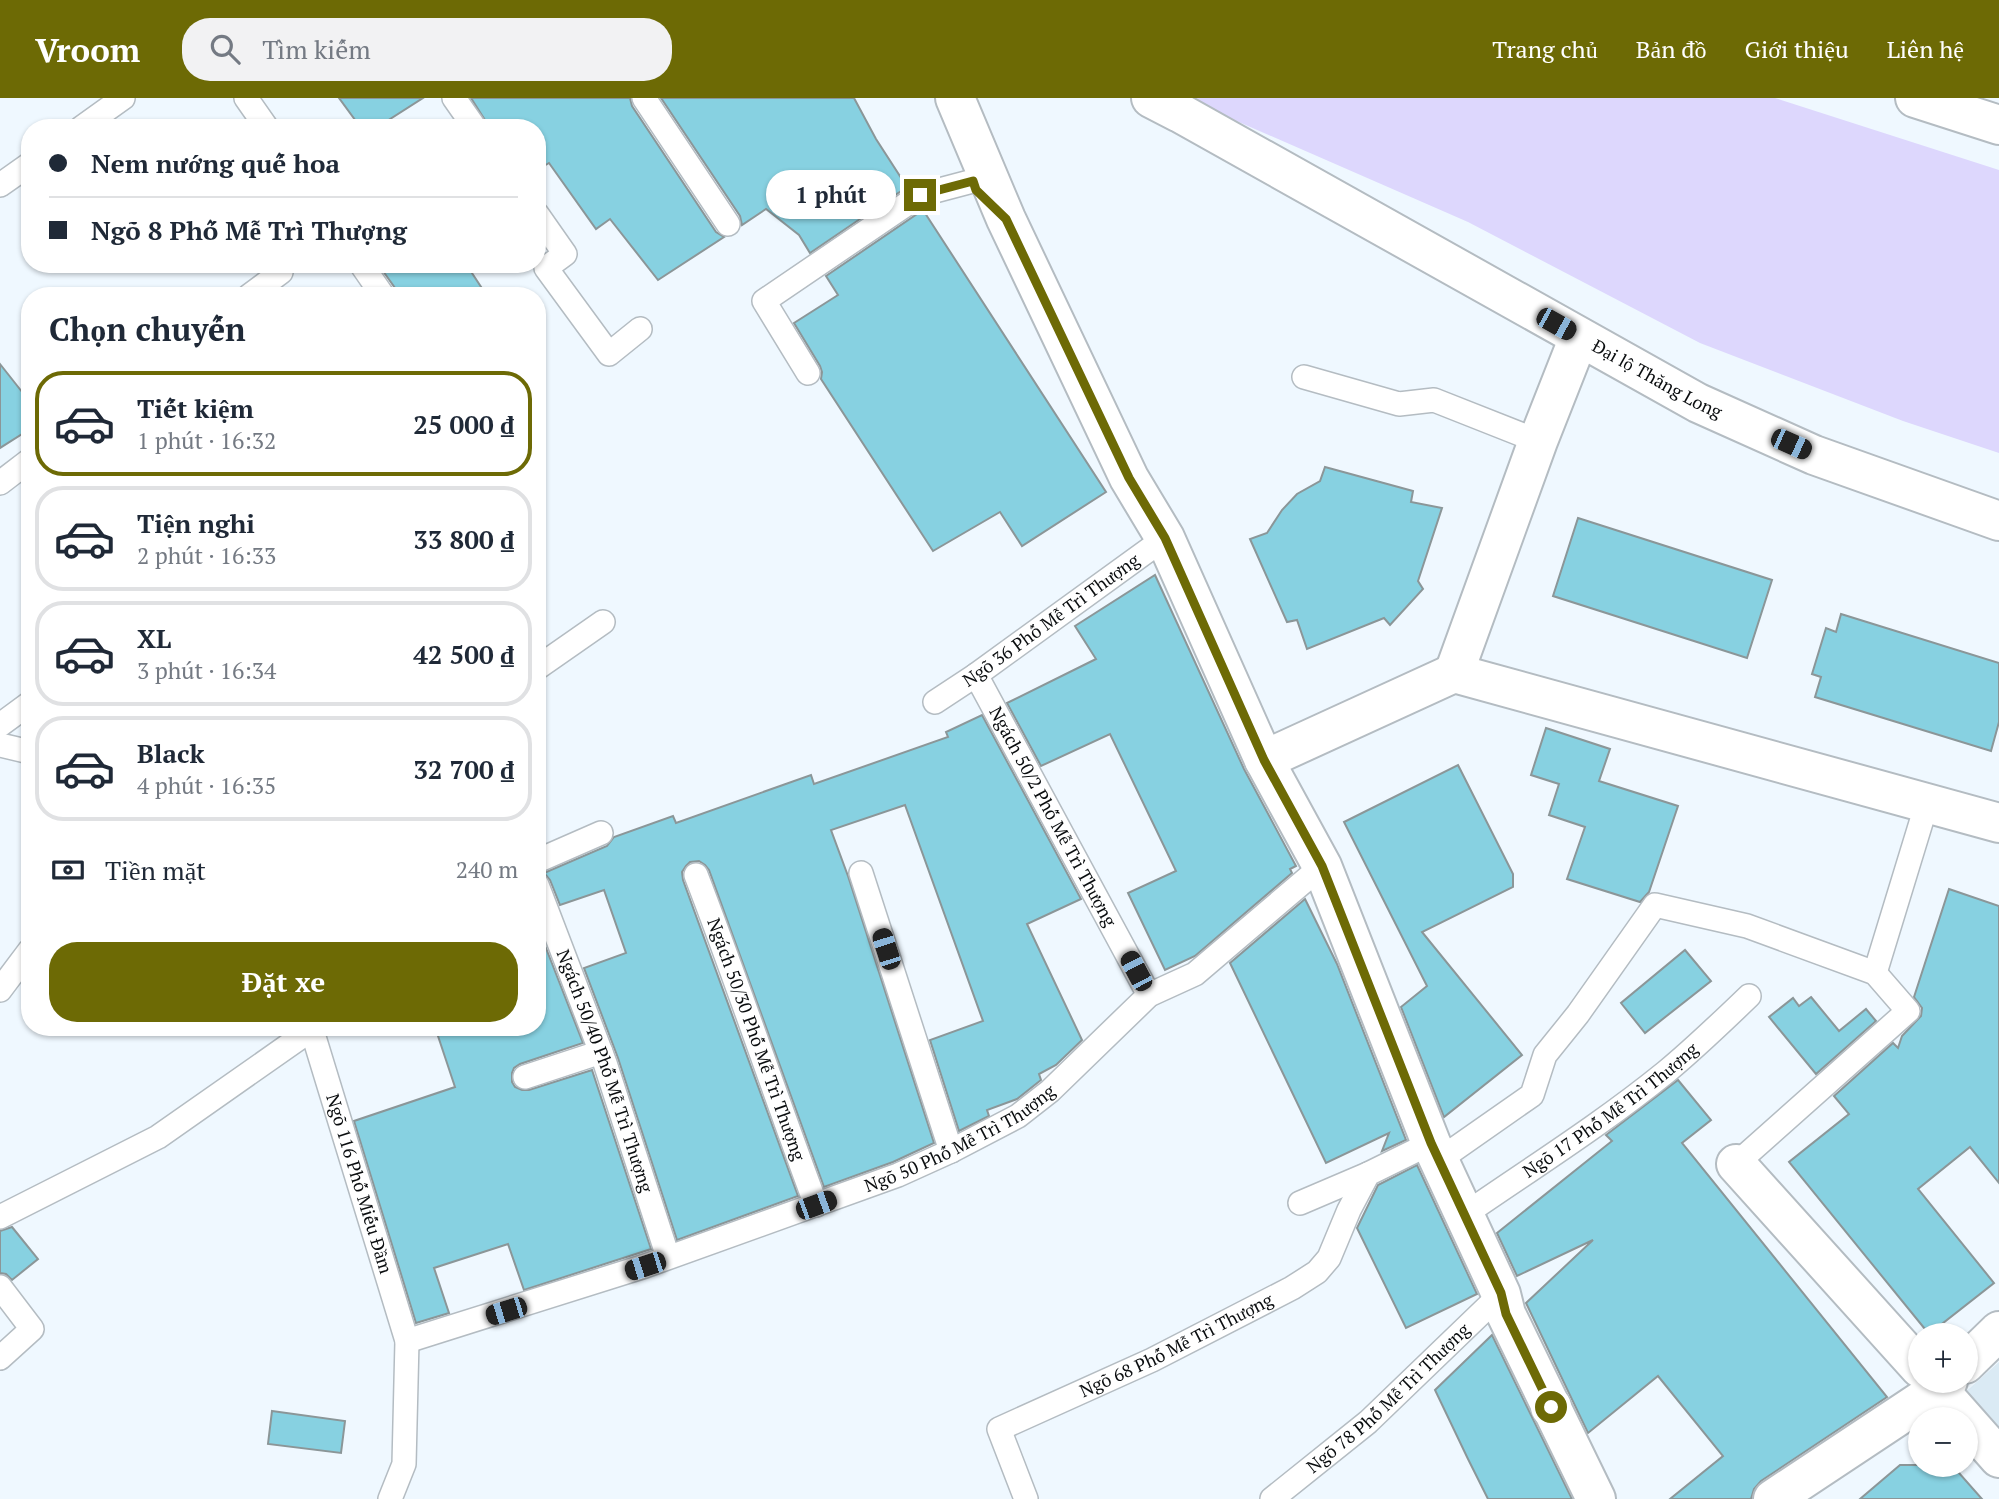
<!DOCTYPE html>
<html lang="vi">
<meta charset="utf-8">
<style>
:root{--surface:#fff;--page:#f2f2f3;--text:#1f2937;--muted:#747a83;--line:#e0e1e3;--accent:#6d6a05}
body{margin:0;font-family:"PT Serif",serif;background:var(--page);color:var(--text);height:100vh;display:flex;flex-direction:column;font-size:26px;white-space:nowrap}
*{box-sizing:border-box;margin:0}
p{font-size:23px;color:var(--muted)}
.icon{flex:none;width:38px;height:38px;fill:none;stroke:currentColor;stroke-width:2;stroke-linecap:round;stroke-linejoin:round}
.map{position:relative;flex:1;overflow:hidden}
.panel{position:absolute;left:21px;top:189px;width:525px;height:749px;display:flex;flex-direction:column;background:var(--surface);border-radius:28px;box-shadow:0 2px 5px #0004}
.panel>*{flex:none}
.banner{position:absolute;left:21px;top:21px;width:525px;height:154px;border-radius:28px;box-shadow:0 2px 5px #0004;display:grid;align-content:center;height:154px;padding:0 28px;background:var(--surface)}
.tools{position:absolute;left:1908px;top:1225px;display:grid;gap:14px}
.tools a{display:grid;place-items:center;width:70px;height:70px;border-radius:50%;background:var(--surface);box-shadow:0 2px 5px #0004;font-size:35px}
.end{position:absolute;width:32px;height:32px;margin:-16px;border:9px solid #6d6a05;background:#fff;box-shadow:0 0 0 4px #fff}
.from{border-radius:50%}
.bubble{position:absolute;height:49px;border-radius:24px;background:var(--surface);box-shadow:0 2px 5px #0004;font-size:23px;font-weight:800;line-height:49px;text-align:center}
.car{position:absolute;width:21px;height:42px;margin:-21px -10px;border-radius:9px;box-shadow:0 0 5px 2px #0007;background:linear-gradient(#222 24%,#8ab4d8 0 40%,#222 0 76%,#8ab4d8 0 86%,#222 0)}
.banner b{display:flex;align-items:center;gap:24px;height:66px;font-size:26px}
.banner b+b{border-top:2px solid var(--line)}
.banner i{width:18px;height:18px;background:var(--text)}
ul{padding:0;list-style:none}
li{display:flex;align-items:center;gap:21px;height:105px;margin:0 14px 10px;padding:0 14px;border:4px solid var(--line);border-radius:28px}
li div{flex:1}
li b{display:block;font-size:26px}
li em{font-style:normal;font-weight:800}
li.on{border-color:var(--accent)}
li>.icon{width:63px;height:63px;stroke-width:1.5}
h2{padding:0 28px;font-size:32px;line-height:84px}
.pay{display:flex;align-items:center;gap:18px;height:77px;padding:0 28px;font-size:26px}
.pay p{margin-inline-start:auto}
.action{display:flex;gap:14px;margin-top:auto;padding:14px 28px}
.action a{flex:1;height:80px;border-radius:28px;background:var(--accent);color:#fff;font-size:28px;font-weight:800;line-height:80px;text-align:center}
header{display:flex;align-items:center;gap:42px;box-sizing:border-box;height:98px;padding:0 35px;background:var(--accent);color:#fff}
header strong{font-size:33px}
nav{display:flex;gap:38px;margin-inline-start:auto;font-size:24px}
.search{width:490px;height:63px;background:var(--page);display:flex;align-items:center;gap:18px;box-sizing:border-box;padding:0 24px;border-radius:28px;color:var(--muted);font-size:26px}
.map>svg:first-child{display:block}
.built{fill:#daeaf4}
.green{fill:#ddd7fd}
.building{fill:#87d1e1;stroke:#8b9698;stroke-width:2}
.lines{fill:none;stroke-linecap:round;stroke-linejoin:round}
.lane-casing{stroke:#b4bcc2;stroke-width:26}
.street-casing{stroke:#b4bcc2;stroke-width:42}
.primary-casing{stroke:#b4bcc2;stroke-width:42}
.highway-casing{stroke:#b4bcc2;stroke-width:42}
.lane{stroke:#fff;stroke-width:23}
.street{stroke:#fff;stroke-width:38}
.primary{stroke:#fff;stroke-width:38}
.highway{stroke:#fff;stroke-width:38}
.route{stroke:#6d6a05;stroke-width:9}
.labels{text-anchor:middle;stroke-width:6;stroke-linejoin:round;paint-order:stroke}
.street-label{font-size:18px;fill:#0a0d0f;stroke:#fff}
</style>
<header>
<strong>Vroom</strong>
<div class="search"><svg class="icon" aria-label="search" viewBox="0 0 24 24"><circle cx="10" cy="10" r="6"/><path d="M15 15l6 6"/></svg>Tìm kiếm</div>
<nav><a>Trang chủ</a><a>Bản đồ</a><a>Giới thiệu</a><a>Liên hệ</a></nav>
</header>
<div class="map">
<svg width="1999" height="1401" viewBox="0 0 1999 1401">
<rect width="100%" height="100%" fill="#eff8ff"/>
<path class="built" d="M1999,1264v77l-38,-43z"/>
<path class="green" d="M1184,0h591l224,72v283l-96,-32 -203,-78 -232,-121z"/>
<g class="building">
<path d="M339,0h84l-47,30h-15z"/>
<path d="M471,0h159l2,8 84,126 8,5 -66,43 -48,-61 -14,10 -47,-66 -12,7v-42h-47z"/>
<path d="M661,0h193l22,41 31,48 -97,66 -11,-18 -33,-26 -24,16 -2,-9z"/>
<path d="M923,112l183,282 -84,54 -22,-34 -67,39 -112,-172 1,-7 -2,-6 -26,-43 44,-28 -12,-19z"/>
<path d="M378,166h88l21,32h-90l-2,-8z"/>
<path d="M0,266l30,38v27l-30,19z"/>
<path d="M1325,369l88,24 -2,11 31,6 -24,73 5,8 -33,36 -6,-7 -77,31 -10,-29 -10,2 -37,-83 17,-6 15,-23 15,-16 23,-13z"/>
<path d="M1578,420l194,62 -25,78 -194,-62z"/>
<path d="M1155,477l89,194 52,97 -6,3 2,4 -97,83 -30,14 -37,-77 48,-22 -66,-137 -69,32 -34,-63 89,-44 -21,-33z"/>
<path d="M1841,516l158,49v59l-8,29 -176,-54 6,-20 -9,-3 14,-46 10,4z"/>
<path d="M982,617l99,184 -54,25 55,116 -26,25 -17,9 2,6 -24,19 -30,11 2,6 -30,15 -29,-91 53,-19 -78,-216 -74,25 17,46 86,267 -41,19 -69,25 -115,-317 -4,-5 -6,-4 -9,1 -4,4 -4,6 1,8 115,316 -121,44 -59,-182 -34,-90 42,-15 -22,-63 -44,15 -10,-25 -6,-7 63,-27 7,-9 59,-21 3,7 135,-48 3,9 134,-47 -2,-5z"/>
<path d="M1546,630l64,21 -11,32 79,25 -29,86 -9,10 -73,-23 18,-52 -36,-12 10,-31 -28,-9z"/>
<path d="M1458,667l55,109v13l-91,45 100,123 -78,62 -43,-110 26,-21 -83,-164z"/>
<path d="M1949,791l50,17v277l-29,-36 -52,42 76,94 -65,51 -140,-172 60,-48 -15,-18 59,-53 5,5 4,-12 19,-20 1,-8 -8,-11z"/>
<path d="M1305,801l32,65 69,176 -24,11 7,-18 -63,30 -96,-200z"/>
<path d="M537,827l46,118 -63,21 -6,4 -2,5v9l3,5 7,3h7l63,-20 59,179 -127,41 -16,-46 -74,24 15,45 -33,10 -62,-202 101,-34 -20,-60h102z"/>
<path d="M1685,852l26,31 -66,52 -24,-30z"/>
<path d="M1811,899l28,34 27,-22 10,12 -60,53 -47,-57 24,-19 6,8z"/>
<path d="M1678,982l33,40 -29,23 205,254 -126,84 -7,8 -3,10h-81l53,-43 -65,-80 -70,57 -62,-130 67,-63 -76,36 -20,-43 115,-92 -6,-6z"/>
<path d="M1417,1067l60,129 -71,34 -49,-100 21,-43z"/>
<path d="M12,1129l26,32 -26,21 -6,-6 -6,-1v-42z"/>
<path d="M1492,1237l80,164h-84l-20,-40 -33,-69z"/>
<path d="M272,1313l73,10 -4,32 -73,-9z"/>
<path d="M1900,1367h52l30,34h-122z"/>
</g>
<g class="lines">
<g class="lane-casing">
<g id="lane">
<path d="M246,0l21,30"/>
<path d="M454,0l21,30"/>
<path d="M644,0l84,126"/>
<path d="M81,30l42,-30"/>
<path d="M0,87l30,-21"/>
<path d="M537,116l28,40 -19,14 63,86 31,-25"/>
<path d="M361,166l22,32"/>
<path d="M249,198l32,-24"/>
<path d="M808,275l-44,-72 156,-106 53,-14"/>
<path d="M1304,279l95,27 35,-4 104,41"/>
<path d="M0,385l30,-23"/>
<path d="M537,570l66,-46"/>
<path id="s1" d="M976,577l173,320"/>
<path id="s2" d="M935,604l41,-27 189,-137"/>
<path d="M0,627l30,-22"/>
<path d="M0,647l30,7"/>
<path d="M537,763l64,-28"/>
<path d="M861,775l90,278"/>
<path id="s3" d="M696,777c42,109 79,220 120,330"/>
<path id="s4" d="M537,787l68,178 63,194"/>
<path d="M1875,875l52,-170"/>
<path d="M0,892l30,-40"/>
<path id="s5" d="M311,929l96,314 -3,123 -14,35"/>
<path d="M525,979l76,-25"/>
<path d="M1439,1062l93,-65 13,-40 33,-41 77,-109 92,21 128,47 33,38 -172,153"/>
<path d="M1300,1105l68,-29"/>
<path id="s6" d="M1464,1117c68,-47 138,-91 202,-143 29,-24 56,-50 83,-76"/>
<path d="M0,1119l158,-80 154,-108"/>
<path d="M0,1189l32,42 -32,29"/>
<path id="s7" d="M407,1243l238,-75 253,-91 53,-24 67,-35 32,-25 99,-96 46,-21 127,-108"/>
<path id="s8" d="M1026,1401l-27,-70 153,-69 140,-72 25,-16 12,-14 20,-48 19,-36 63,-31"/>
<path id="s9" d="M1272,1401l96,-77 133,-128"/>
</g>
</g>
<g class="street-casing">
<g id="street">
<path d="M955,0l51,121 123,259 36,60 99,222 58,106 109,277 70,151 5,20 90,185"/>
<path d="M1454,575l84,-232 41,-104"/>
<path d="M1264,662l190,-87 545,150"/>
<path d="M1736,1066l184,204"/>
<path d="M1965,1266l34,-33"/>
<path d="M1931,1283l68,77"/>
<path d="M1773,1401l166,-110 9,-8"/>
</g>
</g>
<g class="primary-casing">
<g id="primary">
<path id="s10" d="M1151,0l29,15 518,290 116,52 185,66"/>
</g>
</g>
<g class="highway-casing">
<path id="highway" d="M1915,0l84,27"/>
</g>
<use href="#lane" class="lane"/>
<use href="#street" class="street"/>
<use href="#primary" class="primary"/>
<use href="#highway" class="highway"/>
</g>
<g class="lines">
<path class="route" d="M920,97l53,-14 3,9 30,29 123,259 36,60 99,222 58,106 109,277 70,150 5,21 45,93"/>
</g>
<g class="labels">
<g class="street-label">
<text dy="6" stroke="none"><textPath href="#s10" startOffset="579">Đại lộ Thăng Long</textPath></text>
<text dy="6" stroke="none"><textPath href="#s2" startOffset="142">Ngõ 36 Phố Mễ Trì Thượng</textPath></text>
<text dy="6" stroke="none"><textPath href="#s1" startOffset="161">Ngách 50/2 Phố Mễ Trì Thượng</textPath></text>
<text dy="6" stroke="none"><textPath href="#s3" startOffset="175">Ngách 50/30 Phố Mễ Trì Thượng</textPath></text>
<text dy="6" stroke="none"><textPath href="#s4" startOffset="198">Ngách 50/40 Phố Mễ Trì Thượng</textPath></text>
<text dy="6" stroke="none"><textPath href="#s6" startOffset="180">Ngõ 17 Phố Mễ Trì Thượng</textPath></text>
<text dy="6" stroke="none"><textPath href="#s7" startOffset="590">Ngõ 50 Phố Mễ Trì Thượng</textPath></text>
<text dy="6" stroke="none"><textPath href="#s5" startOffset="164">Ngõ 116 Phố Miếu Đầm</textPath></text>
<text dy="6" stroke="none"><textPath href="#s8" startOffset="271">Ngõ 68 Phố Mễ Trì Thượng</textPath></text>
<text dy="6" stroke="none"><textPath href="#s9" startOffset="154">Ngõ 78 Phố Mễ Trì Thượng</textPath></text>
</g>
</g>
</svg>
<div class="tools">
<a>+</a>
<a>−</a>
</div>
<i class="end from" style="left:1551px;top:1309px"></i>
<i class="end" style="left:920px;top:97px"></i>
<div class="bubble" style="left:766px;top:72px;width:130px">1 phút</div>
<i class="car" style="left:1556px;top:226px;rotate:119deg"></i>
<i class="car" style="left:1791px;top:346px;rotate:114deg"></i>
<i class="car" style="left:886px;top:851px;rotate:342deg"></i>
<i class="car" style="left:1136px;top:873px;rotate:332deg"></i>
<i class="car" style="left:816px;top:1107px;rotate:70deg"></i>
<i class="car" style="left:645px;top:1168px;rotate:252deg"></i>
<i class="car" style="left:506px;top:1213px;rotate:253deg"></i>
<div class="banner">
<b><i class="from"></i>Nem nướng quế hoa</b>
<b><i></i>Ngõ 8 Phố Mễ Trì Thượng</b>
</div>
<section class="panel">
<h2>Chọn chuyến</h2>
<ul>
<li class="on"><svg class="icon" aria-label="car" viewBox="0 0 24 24"><path d="M5 17H2v-5l4-1 3-4h7l3 4 3 1v5h-3M9 17h6M6 11h13"/><circle cx="7" cy="17" r="2"/><circle cx="17" cy="17" r="2"/></svg><div><b>Tiết kiệm</b><p>1 phút · 16:32</p></div><em>25 000 ₫</em></li>
<li><svg class="icon" aria-label="car" viewBox="0 0 24 24"><path d="M5 17H2v-5l4-1 3-4h7l3 4 3 1v5h-3M9 17h6M6 11h13"/><circle cx="7" cy="17" r="2"/><circle cx="17" cy="17" r="2"/></svg><div><b>Tiện nghi</b><p>2 phút · 16:33</p></div><em>33 800 ₫</em></li>
<li><svg class="icon" aria-label="car" viewBox="0 0 24 24"><path d="M5 17H2v-5l4-1 3-4h7l3 4 3 1v5h-3M9 17h6M6 11h13"/><circle cx="7" cy="17" r="2"/><circle cx="17" cy="17" r="2"/></svg><div><b>XL</b><p>3 phút · 16:34</p></div><em>42 500 ₫</em></li>
<li><svg class="icon" aria-label="car" viewBox="0 0 24 24"><path d="M5 17H2v-5l4-1 3-4h7l3 4 3 1v5h-3M9 17h6M6 11h13"/><circle cx="7" cy="17" r="2"/><circle cx="17" cy="17" r="2"/></svg><div><b>Black</b><p>4 phút · 16:35</p></div><em>32 700 ₫</em></li>
</ul>
<div class="pay"><svg class="icon" aria-label="cash" viewBox="0 0 24 24"><path d="M3 7h18v10H3z"/><circle cx="12" cy="12" r="2"/></svg>Tiền mặt<p>240 m</p></div>
<div class="action"><a>Đặt xe</a></div>
</section>
</div>
